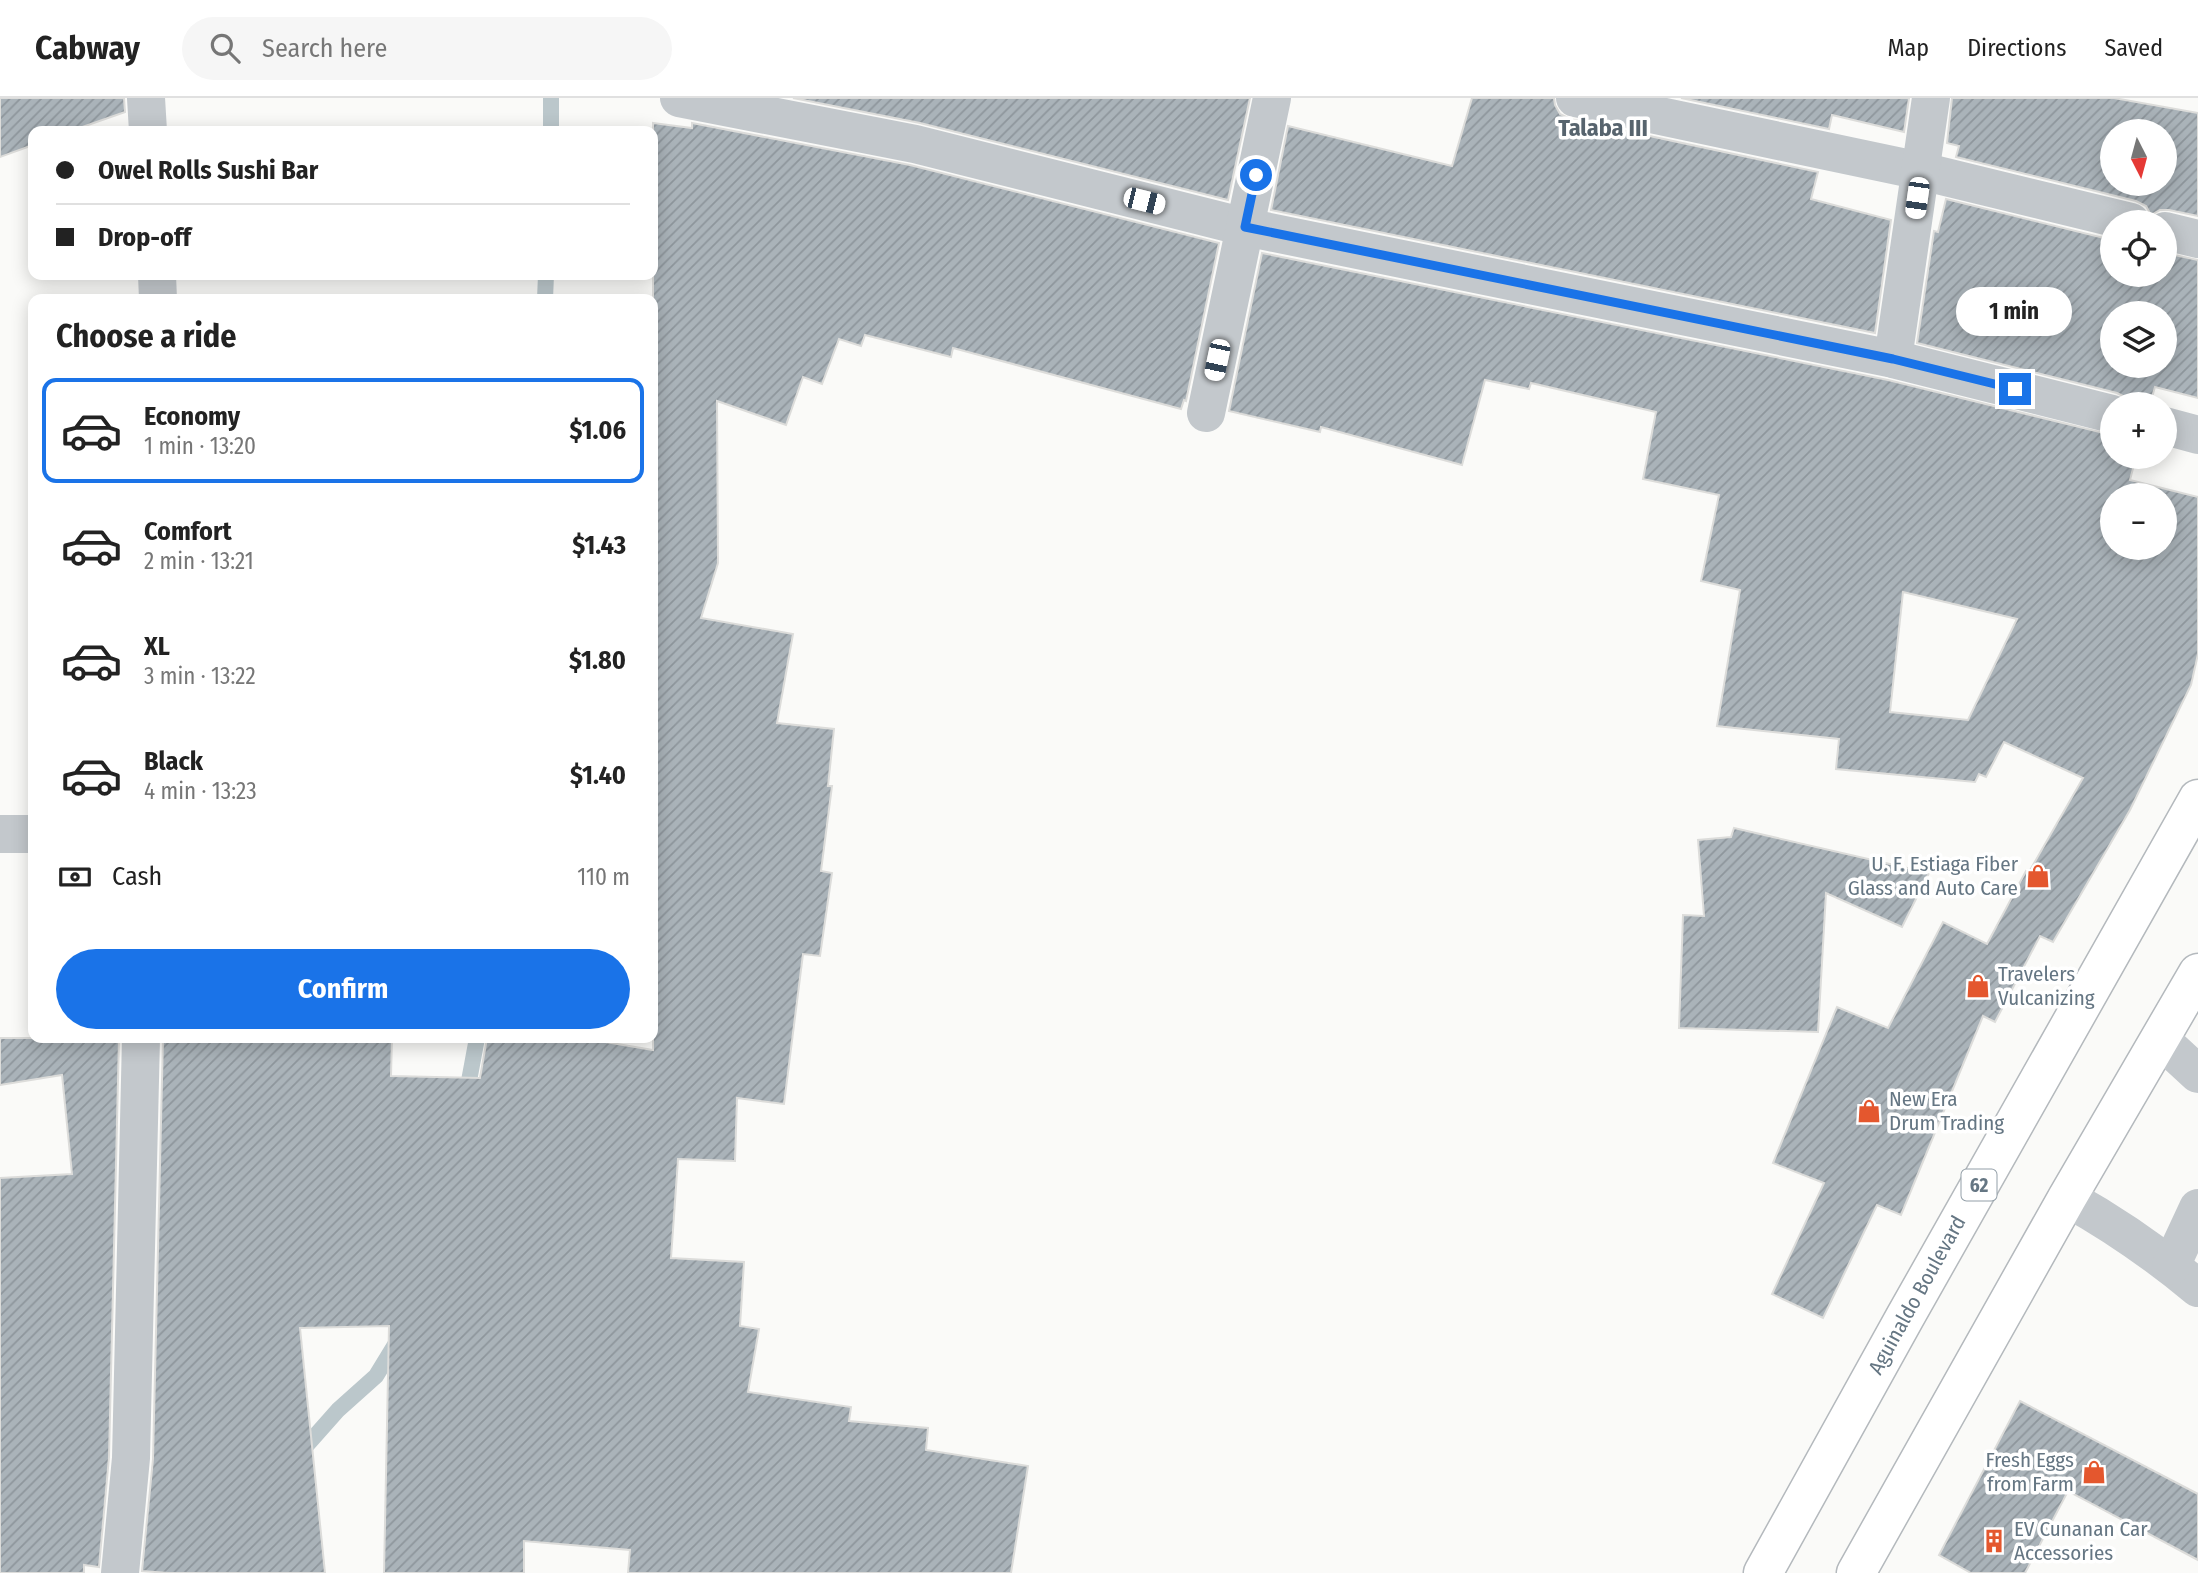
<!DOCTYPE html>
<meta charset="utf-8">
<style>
:root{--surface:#fff;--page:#f6f6f6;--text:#222;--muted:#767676;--line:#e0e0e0;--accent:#1a73e8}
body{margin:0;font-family:"Fira Sans Condensed",sans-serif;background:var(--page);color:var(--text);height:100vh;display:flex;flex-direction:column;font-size:26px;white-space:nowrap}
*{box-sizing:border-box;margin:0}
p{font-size:23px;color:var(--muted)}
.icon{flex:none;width:38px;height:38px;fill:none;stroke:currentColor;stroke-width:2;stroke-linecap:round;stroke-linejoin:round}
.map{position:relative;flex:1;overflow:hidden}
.drawer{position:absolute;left:28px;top:196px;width:630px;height:749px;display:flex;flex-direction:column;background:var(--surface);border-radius:14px;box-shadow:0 4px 18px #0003}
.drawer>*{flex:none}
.top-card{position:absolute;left:28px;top:28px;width:630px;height:154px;border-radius:14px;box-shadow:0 4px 18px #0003;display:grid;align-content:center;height:154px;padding:0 28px;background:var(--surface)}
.needle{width:46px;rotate:174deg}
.tools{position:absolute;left:2100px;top:21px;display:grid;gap:14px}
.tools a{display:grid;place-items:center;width:77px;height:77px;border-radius:50%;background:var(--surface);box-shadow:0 4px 18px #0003;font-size:35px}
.end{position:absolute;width:32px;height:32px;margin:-16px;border:9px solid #1a73e8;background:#fff;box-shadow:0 0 0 4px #fff}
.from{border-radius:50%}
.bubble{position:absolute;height:49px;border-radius:24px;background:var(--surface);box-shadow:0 4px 18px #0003;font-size:23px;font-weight:700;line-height:49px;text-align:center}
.car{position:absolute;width:21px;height:42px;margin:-21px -10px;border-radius:9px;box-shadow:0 0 5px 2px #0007;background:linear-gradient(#fff 24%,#345 0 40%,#fff 0 76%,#345 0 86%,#fff 0)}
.top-card b{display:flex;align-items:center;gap:24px;height:66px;font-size:26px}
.top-card b+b{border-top:2px solid var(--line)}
.top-card i{width:18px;height:18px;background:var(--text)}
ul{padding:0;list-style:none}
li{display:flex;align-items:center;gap:21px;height:105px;margin:0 14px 10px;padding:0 14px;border:4px solid transparent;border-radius:14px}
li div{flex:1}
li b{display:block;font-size:26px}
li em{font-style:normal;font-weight:700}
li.active{border-color:var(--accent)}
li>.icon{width:63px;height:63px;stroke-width:1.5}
h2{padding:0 28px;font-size:32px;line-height:84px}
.pay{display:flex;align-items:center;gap:18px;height:77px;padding:0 28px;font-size:26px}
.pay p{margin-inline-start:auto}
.cta{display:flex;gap:14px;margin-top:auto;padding:14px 28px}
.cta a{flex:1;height:80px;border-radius:42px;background:var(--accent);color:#fff;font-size:28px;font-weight:700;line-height:80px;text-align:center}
header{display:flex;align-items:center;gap:42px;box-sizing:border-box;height:98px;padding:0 35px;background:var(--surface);border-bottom:2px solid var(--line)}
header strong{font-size:33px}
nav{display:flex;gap:38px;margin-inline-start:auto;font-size:24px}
.search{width:490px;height:63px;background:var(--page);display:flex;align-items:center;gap:18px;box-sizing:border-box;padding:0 24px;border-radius:38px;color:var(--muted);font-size:26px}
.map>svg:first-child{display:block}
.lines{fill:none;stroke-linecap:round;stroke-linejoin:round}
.stream{stroke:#bbc7cb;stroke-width:16}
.building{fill:url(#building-hatch);stroke:#dcdcda;stroke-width:2;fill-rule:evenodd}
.highway-casing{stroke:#b4b9bd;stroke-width:41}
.minor{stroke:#c3c8cc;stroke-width:38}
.highway{stroke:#fff;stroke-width:38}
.route{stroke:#1a73e8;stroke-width:9}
.labels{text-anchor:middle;stroke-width:7;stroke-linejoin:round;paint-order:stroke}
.shield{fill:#fff;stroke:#939fa8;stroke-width:2}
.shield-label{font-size:19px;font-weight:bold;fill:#657683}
.poi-label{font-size:21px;fill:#657683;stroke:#fff;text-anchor:start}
.street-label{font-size:21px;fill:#657683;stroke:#fff}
.quarter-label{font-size:24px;font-weight:bold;fill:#57646e;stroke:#fff}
</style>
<header>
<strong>Cabway</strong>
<div class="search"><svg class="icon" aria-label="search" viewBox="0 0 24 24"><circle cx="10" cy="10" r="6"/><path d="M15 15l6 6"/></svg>Search here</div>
<nav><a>Map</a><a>Directions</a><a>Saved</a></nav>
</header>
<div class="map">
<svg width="2198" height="1475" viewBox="0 0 2198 1475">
<defs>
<pattern id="building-hatch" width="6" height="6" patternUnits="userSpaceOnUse" patternTransform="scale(1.75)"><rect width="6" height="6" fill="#aab3b9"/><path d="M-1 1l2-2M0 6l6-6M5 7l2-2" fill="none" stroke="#8e969c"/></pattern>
</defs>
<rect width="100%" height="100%" fill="#fafaf8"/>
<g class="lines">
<g class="stream">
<path d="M551,33v-33"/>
<path d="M545,201l1,-24"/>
<path d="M466,999l11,-59"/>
<path d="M299,1356l39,-44 38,-34 22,-36"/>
</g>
</g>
<g class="building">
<path d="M0,0h124l1,14 -54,19h-38v14l-33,12z"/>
<path d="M793,0h457l-22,102 -308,-77z"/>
<path d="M1472,0h82l1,7 5,9 10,5 248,53 -7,27 80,21 -16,113 -604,-123 17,-84 164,40z"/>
<path d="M1681,0h228l-5,34 -72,-17 -3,14z"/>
<path d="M1952,0h162l84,15v103l-29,-6h-9l-9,5 -5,-9 -10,-5 -180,-44 3,-11 -12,-3zM2112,33h53v53h-53z"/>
<path d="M653,25l39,5v-5l218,42 309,78 -33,158 -2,-1 -3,9 -228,-61 -2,9 -86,-22 -4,11 -22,-7 -17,45 -19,-7 -17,48 -69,-24 1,162 -17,55 92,16 -16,89 57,6 -6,57h4l-11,85 11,2 -12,83 -17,-2 -19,150 -47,-6 -2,63 -57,-2 -7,99 73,4 -4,64 19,3 -11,63 103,15 -2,14 79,7 -2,22 102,16 -17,107h-383l2,-23 -106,-9v32h-140l5,-247 -89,2 25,245h-157l-26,-2 11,-112 10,-421h229l-1,38 89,2 7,-40h95l71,12z"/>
<path d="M1946,101l166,41v35h53v-22l33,7v138l-43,-11 -5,17h-19l-4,-6 -10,-5 -200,-50 17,-112 4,1zM2112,215h53v53h-53z"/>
<path d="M1262,155l626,127 224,55v22h24l-6,23 68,17v157l-7,31 -61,125 -77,132 -13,-6 -45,86 -12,-6 -82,199 -24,-10 -54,113 -51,-24 52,-111 -51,-20 64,-156 51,21 55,-106 44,22 39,-73 3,1 54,-94 -79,-36 -18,35 -7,-3 -4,8 -139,-13 3,-30 -122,-13 23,-136 -39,-9 18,-86 -76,-16 13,-67 -125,-29 -2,6 -44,-9 -23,85 -141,-38 -1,5 -91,-21zM2112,397h53v53h-53zM1903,494l114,27 -49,101 -78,-8z"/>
<path d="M1734,730l195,45 -27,54 -76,-34 -8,139 -139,-4 4,-113 21,1 -6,-76 33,-3z"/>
<path d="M0,940h119l-10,419 -10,110 -15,-2v8h-84v-395l72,-4 -10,-99 -62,10z"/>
<path d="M2020,1303l178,93v66l-130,-69 -43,82h-54l-32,-18z"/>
</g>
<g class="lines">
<g class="highway-casing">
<g id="highway">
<path d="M1763,1475l142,-256 293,-518"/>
<path d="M1856,1475l211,-375 131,-225"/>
</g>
</g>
<g class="minor">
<path d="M146,0l2,33"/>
<path d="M679,0l236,46 330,83 648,132 219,55"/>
<path d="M1575,0l346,73 210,51"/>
<path d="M2165,133l33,8"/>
<path d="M157,177l1,24"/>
<path d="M1893,261l38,-261"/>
<path d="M1206,315l66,-315"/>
<path d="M2165,328l33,9"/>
<path d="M0,736h33"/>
<path d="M2160,941l38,35"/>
<path d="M2067,1100c47,26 90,56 131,90"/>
<path d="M2171,1168l27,-58"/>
<path d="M120,1475l11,-115 10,-420"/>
</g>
<use href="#highway" class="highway"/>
</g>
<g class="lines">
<path class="route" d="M1256,77l-11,52 648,132 122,30"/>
</g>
<defs>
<g id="shop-bare" transform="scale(1.89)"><path d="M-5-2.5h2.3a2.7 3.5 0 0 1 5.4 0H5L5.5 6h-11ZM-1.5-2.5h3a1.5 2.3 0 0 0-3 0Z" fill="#e4572e" stroke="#fff" stroke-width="2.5" paint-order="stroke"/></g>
<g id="building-bare" transform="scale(1.89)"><path d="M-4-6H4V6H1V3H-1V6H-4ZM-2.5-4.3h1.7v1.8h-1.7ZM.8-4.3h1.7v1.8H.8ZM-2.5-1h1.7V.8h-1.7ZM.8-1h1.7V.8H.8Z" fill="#e4572e" stroke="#fff" stroke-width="2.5" paint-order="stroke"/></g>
</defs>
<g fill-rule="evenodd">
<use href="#shop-bare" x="2038" y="778"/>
<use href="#shop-bare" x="1978" y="888"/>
<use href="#shop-bare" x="1869" y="1013"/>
<use href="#shop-bare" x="2094" y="1374"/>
<use href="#building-bare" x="1994" y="1443"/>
</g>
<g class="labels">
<rect class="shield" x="1961.5" y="1071.5" width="35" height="31" rx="5"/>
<g class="shield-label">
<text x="1979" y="1094">62</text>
</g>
<g class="poi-label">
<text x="2018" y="773" text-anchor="end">U. F. Estiaga Fiber<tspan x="2018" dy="24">Glass and Auto Care</tspan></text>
<text x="1998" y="883">Travelers<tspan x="1998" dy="24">Vulcanizing</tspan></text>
<text x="1889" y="1008">New Era<tspan x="1889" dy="24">Drum Trading</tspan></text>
<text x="2074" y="1369" text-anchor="end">Fresh Eggs<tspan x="2074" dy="24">from Farm</tspan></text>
<text x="2014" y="1438">EV Cunanan Car<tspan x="2014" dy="24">Accessories</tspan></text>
</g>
<g class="street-label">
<text transform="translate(1917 1197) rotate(-61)" y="7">Aguinaldo Boulevard</text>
</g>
<g class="quarter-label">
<text x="1603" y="38">Talaba III</text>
</g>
</g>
</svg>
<div class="tools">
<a><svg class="needle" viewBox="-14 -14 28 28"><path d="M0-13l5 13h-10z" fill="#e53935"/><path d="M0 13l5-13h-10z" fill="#767676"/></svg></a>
<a><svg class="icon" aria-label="locate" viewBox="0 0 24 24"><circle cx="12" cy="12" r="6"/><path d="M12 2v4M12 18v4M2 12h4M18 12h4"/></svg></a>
<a><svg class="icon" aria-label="layers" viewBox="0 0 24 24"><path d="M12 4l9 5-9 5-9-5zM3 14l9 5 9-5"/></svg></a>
<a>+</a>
<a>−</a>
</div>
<i class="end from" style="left:1256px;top:77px"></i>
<i class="end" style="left:2015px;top:291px"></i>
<div class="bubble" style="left:1956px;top:189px;width:116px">1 min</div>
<i class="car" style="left:1917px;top:100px;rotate:188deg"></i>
<i class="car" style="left:1144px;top:103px;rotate:104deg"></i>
<i class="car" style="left:1217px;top:262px;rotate:192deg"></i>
<div class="top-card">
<b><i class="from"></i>Owel Rolls Sushi Bar</b>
<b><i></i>Drop-off</b>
</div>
<section class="drawer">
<h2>Choose a ride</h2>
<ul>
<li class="active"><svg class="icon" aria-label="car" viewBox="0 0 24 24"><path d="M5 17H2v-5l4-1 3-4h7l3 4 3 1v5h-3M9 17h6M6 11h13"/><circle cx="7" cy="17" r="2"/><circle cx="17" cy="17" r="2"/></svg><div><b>Economy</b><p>1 min · 13:20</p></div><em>$1.06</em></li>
<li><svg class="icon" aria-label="car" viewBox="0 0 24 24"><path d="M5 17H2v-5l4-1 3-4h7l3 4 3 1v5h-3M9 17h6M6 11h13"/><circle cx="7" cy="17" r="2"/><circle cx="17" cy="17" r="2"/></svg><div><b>Comfort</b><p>2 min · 13:21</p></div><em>$1.43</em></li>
<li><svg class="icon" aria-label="car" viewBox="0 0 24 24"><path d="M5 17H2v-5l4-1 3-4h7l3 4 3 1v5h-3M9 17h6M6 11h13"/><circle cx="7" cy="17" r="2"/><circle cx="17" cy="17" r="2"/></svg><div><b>XL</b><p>3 min · 13:22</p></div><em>$1.80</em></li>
<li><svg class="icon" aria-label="car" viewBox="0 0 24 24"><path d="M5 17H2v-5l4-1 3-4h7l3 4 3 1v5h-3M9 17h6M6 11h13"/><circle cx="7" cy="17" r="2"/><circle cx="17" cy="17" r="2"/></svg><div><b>Black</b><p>4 min · 13:23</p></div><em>$1.40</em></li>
</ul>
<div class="pay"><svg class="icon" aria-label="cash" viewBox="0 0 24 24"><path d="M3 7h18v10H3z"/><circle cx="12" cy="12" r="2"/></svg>Cash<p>110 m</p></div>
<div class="cta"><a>Confirm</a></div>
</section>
</div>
